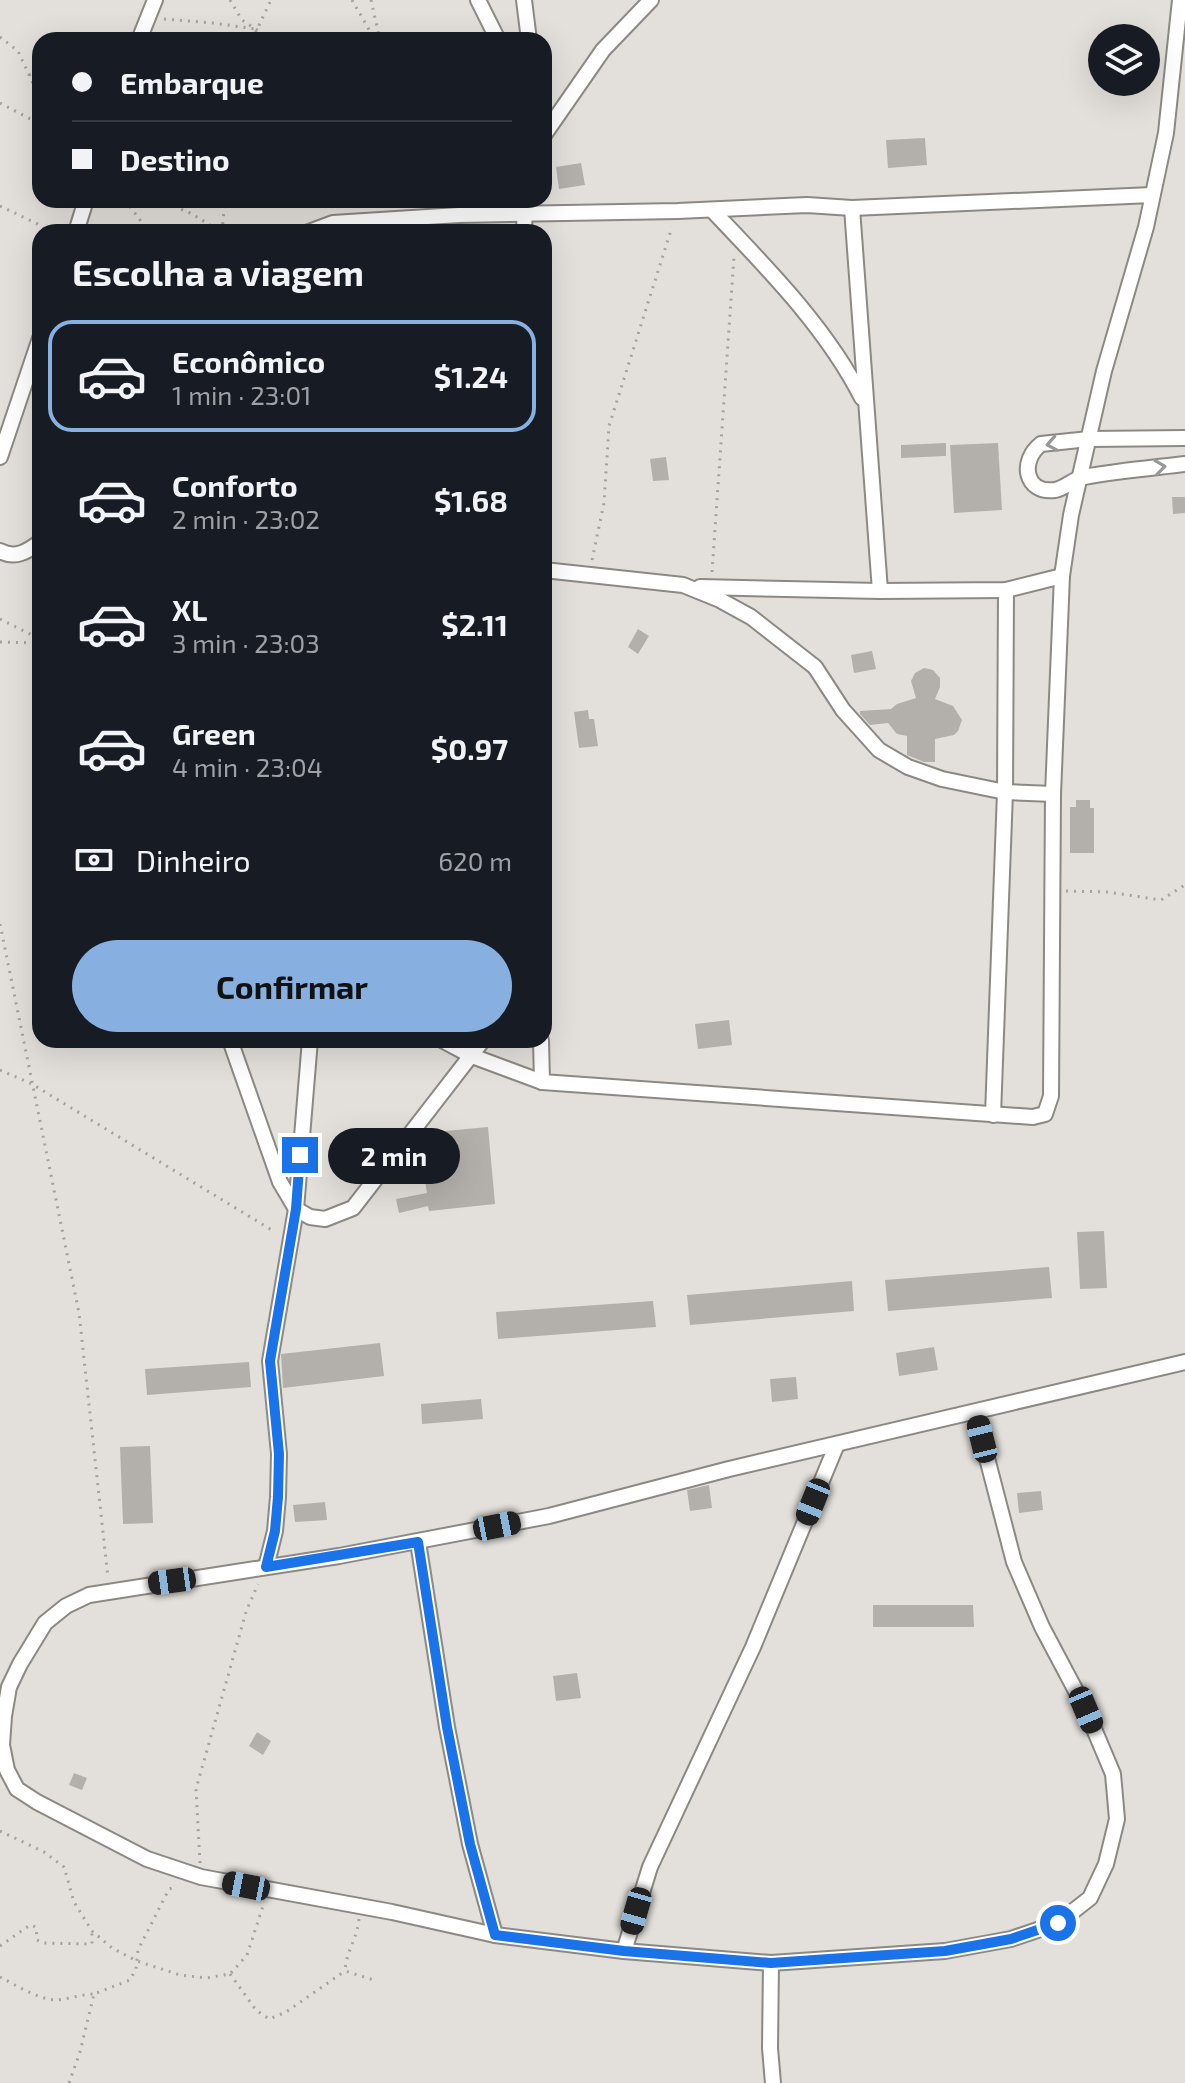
<!DOCTYPE html>
<html lang="pt">
<meta charset="utf-8">
<style>
:root{--surface:#171b24;--page:#20242c;--text:#f1f3f6;--muted:#9ea1a6;--line:#363941;--accent:#87b0e1}
body{margin:0;font-family:"Exo 2",sans-serif;background:var(--page);color:var(--text);height:100vh;display:flex;flex-direction:column;font-size:30px;white-space:nowrap}
*{box-sizing:border-box;margin:0}
p{font-size:26px;color:var(--muted)}
.icon{flex:none;width:44px;height:44px;fill:none;stroke:currentColor;stroke-width:2;stroke-linecap:round;stroke-linejoin:round}
.map{position:relative;flex:1;overflow:hidden}
.sheet{position:absolute;left:32px;top:224px;width:520px;height:824px;display:flex;flex-direction:column;background:var(--surface);border-radius:24px;box-shadow:0 8px 32px #0002}
.sheet>*{flex:none}
.guide{position:absolute;left:32px;top:32px;width:520px;height:176px;border-radius:24px;box-shadow:0 8px 32px #0002;display:grid;align-content:center;height:176px;padding:0 40px;background:var(--surface)}
.buttons{position:absolute;left:1088px;top:24px;display:grid;gap:16px}
.buttons a{display:grid;place-items:center;width:72px;height:72px;border-radius:50%;background:var(--surface);box-shadow:0 8px 32px #0002;font-size:40px}
.end{position:absolute;width:36px;height:36px;margin:-18px;border:10px solid #1a73e8;background:#fff;box-shadow:0 0 0 4px #fff}
.from{border-radius:50%}
.bubble{position:absolute;height:56px;border-radius:28px;background:var(--surface);box-shadow:0 8px 32px #0002;font-size:26px;font-weight:700;line-height:56px;text-align:center}
.car{position:absolute;width:24px;height:48px;margin:-24px -12px;border-radius:10px;box-shadow:0 0 6px 2px #0007;background:linear-gradient(#222 24%,#8ab4d8 0 40%,#222 0 76%,#8ab4d8 0 86%,#222 0)}
.guide b{display:flex;align-items:center;gap:28px;height:76px;font-size:30px}
.guide b+b{border-top:2px solid var(--line)}
.guide i{width:20px;height:20px;background:var(--text)}
ul{padding:0;list-style:none}
li{display:flex;align-items:center;gap:24px;height:112px;margin:0 16px 12px;padding:0 24px;border:4px solid transparent;border-radius:24px}
li div{flex:1}
li b{display:block;font-size:30px}
li em{font-style:normal;font-weight:700}
li.on{border-color:var(--accent)}
li>.icon{width:72px;height:72px;stroke-width:1.5}
h2{padding:0 40px;font-size:36px;line-height:96px}
.pay{display:flex;align-items:center;gap:20px;height:88px;padding:0 40px;font-size:30px}
.pay p{margin-inline-start:auto}
.cta{display:flex;gap:16px;margin-top:auto;padding:16px 40px}
.cta a{flex:1;height:92px;border-radius:48px;background:var(--accent);color:#111;font-size:32px;font-weight:700;line-height:92px;text-align:center}
.map>svg:first-child{display:block}
.building{fill:#b3b0ab}
.lines{fill:none;stroke-linecap:round;stroke-linejoin:round}
.street-casing{stroke:#8c8984;stroke-width:18}
.path{stroke:#a4a29e;stroke-width:3;stroke-dasharray:2 6;stroke-linecap:butt}
.street{stroke:#fff;stroke-width:14}
.oneway{stroke:#999898}
.route{stroke:#1a73e8;stroke-width:10}
</style>
<div class="map">
<svg width="1185" height="2083" viewBox="0 0 1185 2083">
<rect width="100%" height="100%" fill="#e3e0db"/>
<g class="building">
<path d="M925,138l2,27 -39,3 -2,-28z"/>
<path d="M581,163l4,22 -26,4 -3,-22z"/>
<path d="M946,443v13l-45,2v-13z"/>
<path d="M998,443l4,67 -48,3 -4,-68z"/>
<path d="M666,457l3,23 -16,1 -3,-22z"/>
<path d="M1172,497h13v16l-12,1z"/>
<path d="M638,629l11,7 -11,18 -10,-7z"/>
<path d="M872,651l4,18 -22,4 -3,-18z"/>
<path d="M924,668l9,2 7,8v9l-5,12 18,7 9,14 -4,11 -4,4 -19,4v23h-11l-17,-7v-19l-10,-2 -9,-11 -18,2 -10,-11v-3l31,-2 6,-5 19,-6 -5,-17 4,-8z"/>
<path d="M588,710l1,9h5l4,27 -19,2 -5,-36z"/>
<path d="M1076,800h14v8h4v45h-24v-46h6z"/>
<path d="M729,1020l3,25 -34,4 -3,-25z"/>
<path d="M488,1127l7,77 -66,7 -1,-5 -29,7 -3,-14 31,-6 -9,-53 6,-7z"/>
<path d="M1104,1231l3,57 -27,1 -3,-57z"/>
<path d="M1049,1267l3,31 -164,13 -3,-31z"/>
<path d="M852,1281l2,30 -164,14 -3,-30z"/>
<path d="M653,1301l3,26 -158,12 -2,-27z"/>
<path d="M380,1343l4,33 -101,12 -2,-34z"/>
<path d="M934,1347l4,23 -39,6 -3,-23z"/>
<path d="M249,1362l2,25 -104,8 -2,-26z"/>
<path d="M796,1377l2,22 -26,3 -2,-23z"/>
<path d="M481,1399l2,20 -61,5 -1,-20z"/>
<path d="M150,1446l3,77 -30,1 -3,-77z"/>
<path d="M709,1485l3,23 -22,3 -3,-21z"/>
<path d="M1041,1491l2,19 -24,3 -2,-20z"/>
<path d="M325,1502l2,18 -32,2 -2,-17z"/>
<path d="M873,1605h100l1,22h-101z"/>
<path d="M577,1673l4,25 -25,3 -3,-25z"/>
<path d="M257,1732l14,9 -8,14 -14,-9z"/>
<path d="M74,1773l13,5 -5,12 -13,-5z"/>
</g>
<g class="lines">
<g class="street-casing">
<g id="street">
<path d="M478,0l20,40"/>
<path d="M524,0l5,40"/>
<path d="M139,40l16,-40"/>
<path d="M544,135l59,-85 48,-50"/>
<path d="M852,208l28,383"/>
<path d="M712,210c55,58 114,117 150,188"/>
<path d="M76,232l10,-32"/>
<path d="M309,232l24,-9 126,-8 219,-4 129,-6 45,3 300,-13"/>
<path d="M524,232l1,-32"/>
<path d="M1185,438l-96,1 -48,5c-22,17 -16,50 14,46 11,-2 18,-11 29,-13 33,-6 67,-9 101,-13"/>
<path d="M0,457l40,-119"/>
<path d="M0,551c15,8 27,1 40,-9"/>
<path d="M544,570l139,15 37,15 31,17 64,50 28,43 36,40 29,17 34,12 63,13 48,2"/>
<path d="M700,587l180,4 126,-1 56,-14"/>
<path d="M230,1040l50,142 16,27 14,8 15,2 28,-11 130,-168"/>
<path d="M442,1040l30,16 70,26"/>
<path d="M541,1040l1,42 491,35 12,-3 6,-18 2,-302 9,-218 9,-61 33,-144 42,-144 20,-94 14,-133"/>
<path d="M993,1115l12,-323 1,-202"/>
<path d="M975,1412l39,150 28,65 44,83 27,64 4,45 -11,45 -16,34 -32,25 -47,16 -66,12 -174,12 -147,-12 -129,-16 -103,-23 -191,-35 -54,-18 -110,-57 -20,-13 -10,-19 -5,-25 2,-29 5,-29 11,-23 25,-41 21,-17 23,-11 250,-39 210,-40 180,-47 456,-107"/>
<path d="M418,1542l29,185 23,117 25,91"/>
<path d="M266,1567l9,-36 3,-34 1,-43 -9,-93 26,-152 14,-169"/>
<path d="M624,1951l26,-84 103,-220 84,-203"/>
<path d="M771,1963l-1,85 3,35"/>
</g>
</g>
<g class="path">
<path d="M230,0l12,20 30,20"/>
<path d="M352,0l23,40"/>
<path d="M371,0l9,40"/>
<path d="M164,19l49,4 43,6"/>
<path d="M0,37l18,14 22,48"/>
<path d="M252,40l19,-40"/>
<path d="M29,75l11,-5"/>
<path d="M0,103l40,21"/>
<path d="M125,200l24,32"/>
<path d="M159,200l31,13 32,19"/>
<path d="M0,206l42,20 5,6"/>
<path d="M222,232l3,-32"/>
<path d="M592,560l12,-57 5,-77 63,-199"/>
<path d="M712,572l22,-315"/>
<path d="M0,619l40,20"/>
<path d="M0,642l40,1"/>
<path d="M1066,891l42,1 53,8 24,-15"/>
<path d="M0,924l79,389 29,265"/>
<path d="M0,1070l32,14 243,148"/>
<path d="M0,1831l44,21 20,15 10,35 18,29 20,17 25,13 43,14 26,3 24,-4 17,-19 17,-52"/>
<path d="M200,1863l-4,-74 50,-177 12,-28"/>
<path d="M359,1919c-2,20 -13,33 -14,52l32,10"/>
<path d="M0,1946l30,-21 6,2 1,13 7,3 48,1v-13"/>
<path d="M230,1974l26,36 13,9 17,-7 59,-41"/>
<path d="M0,1977c16,8 37,22 55,23 12,0 26,-6 39,-6"/>
<path d="M69,2083l11,-31 14,-58 36,-14 6,-11 2,-19 31,-61 8,-3"/>
</g>
<use href="#street" class="street"/>
</g>
<defs><path id="oneway-chevron" d="M-2-3.5L2.5 0L-2 3.5" fill="none" stroke-width="1.6" stroke-linecap="round" stroke-linejoin="round" transform="scale(2)"/></defs>
<g class="oneway">
<use href="#oneway-chevron" transform="translate(1052 444) rotate(170)"/>
<use href="#oneway-chevron" transform="translate(1160 467) rotate(-7)"/>
</g>
<g class="lines">
<path class="route" d="M300,1155l-4,54 -26,152 9,93 -1,43 -3,34 -9,36 152,-25 29,185 23,117 25,91 129,16 147,12 174,-12 66,-12 47,-16"/>
</g>
</svg>
<div class="buttons">
<a><svg class="icon" aria-label="layers" viewBox="0 0 24 24"><path d="M12 4l9 5-9 5-9-5zM3 14l9 5 9-5"/></svg></a>
</div>
<i class="end from" style="left:1058px;top:1923px"></i>
<i class="end" style="left:300px;top:1155px"></i>
<div class="bubble" style="left:328px;top:1128px;width:132px">2 min</div>
<i class="car" style="left:982px;top:1439px;rotate:346deg"></i>
<i class="car" style="left:813px;top:1502px;rotate:202deg"></i>
<i class="car" style="left:497px;top:1526px;rotate:79deg"></i>
<i class="car" style="left:172px;top:1581px;rotate:262deg"></i>
<i class="car" style="left:1086px;top:1710px;rotate:157deg"></i>
<i class="car" style="left:246px;top:1886px;rotate:281deg"></i>
<i class="car" style="left:636px;top:1911px;rotate:196deg"></i>
<div class="guide">
<b><i class="from"></i>Embarque</b>
<b><i></i>Destino</b>
</div>
<section class="sheet">
<h2>Escolha a viagem</h2>
<ul>
<li class="on"><svg class="icon" aria-label="car" viewBox="0 0 24 24"><path d="M5 17H2v-5l4-1 3-4h7l3 4 3 1v5h-3M9 17h6M6 11h13"/><circle cx="7" cy="17" r="2"/><circle cx="17" cy="17" r="2"/></svg><div><b>Econômico</b><p>1 min · 23:01</p></div><em>$1.24</em></li>
<li><svg class="icon" aria-label="car" viewBox="0 0 24 24"><path d="M5 17H2v-5l4-1 3-4h7l3 4 3 1v5h-3M9 17h6M6 11h13"/><circle cx="7" cy="17" r="2"/><circle cx="17" cy="17" r="2"/></svg><div><b>Conforto</b><p>2 min · 23:02</p></div><em>$1.68</em></li>
<li><svg class="icon" aria-label="car" viewBox="0 0 24 24"><path d="M5 17H2v-5l4-1 3-4h7l3 4 3 1v5h-3M9 17h6M6 11h13"/><circle cx="7" cy="17" r="2"/><circle cx="17" cy="17" r="2"/></svg><div><b>XL</b><p>3 min · 23:03</p></div><em>$2.11</em></li>
<li><svg class="icon" aria-label="car" viewBox="0 0 24 24"><path d="M5 17H2v-5l4-1 3-4h7l3 4 3 1v5h-3M9 17h6M6 11h13"/><circle cx="7" cy="17" r="2"/><circle cx="17" cy="17" r="2"/></svg><div><b>Green</b><p>4 min · 23:04</p></div><em>$0.97</em></li>
</ul>
<div class="pay"><svg class="icon" aria-label="cash" viewBox="0 0 24 24"><path d="M3 7h18v10H3z"/><circle cx="12" cy="12" r="2"/></svg>Dinheiro<p>620 m</p></div>
<div class="cta"><a>Confirmar</a></div>
</section>
</div>
